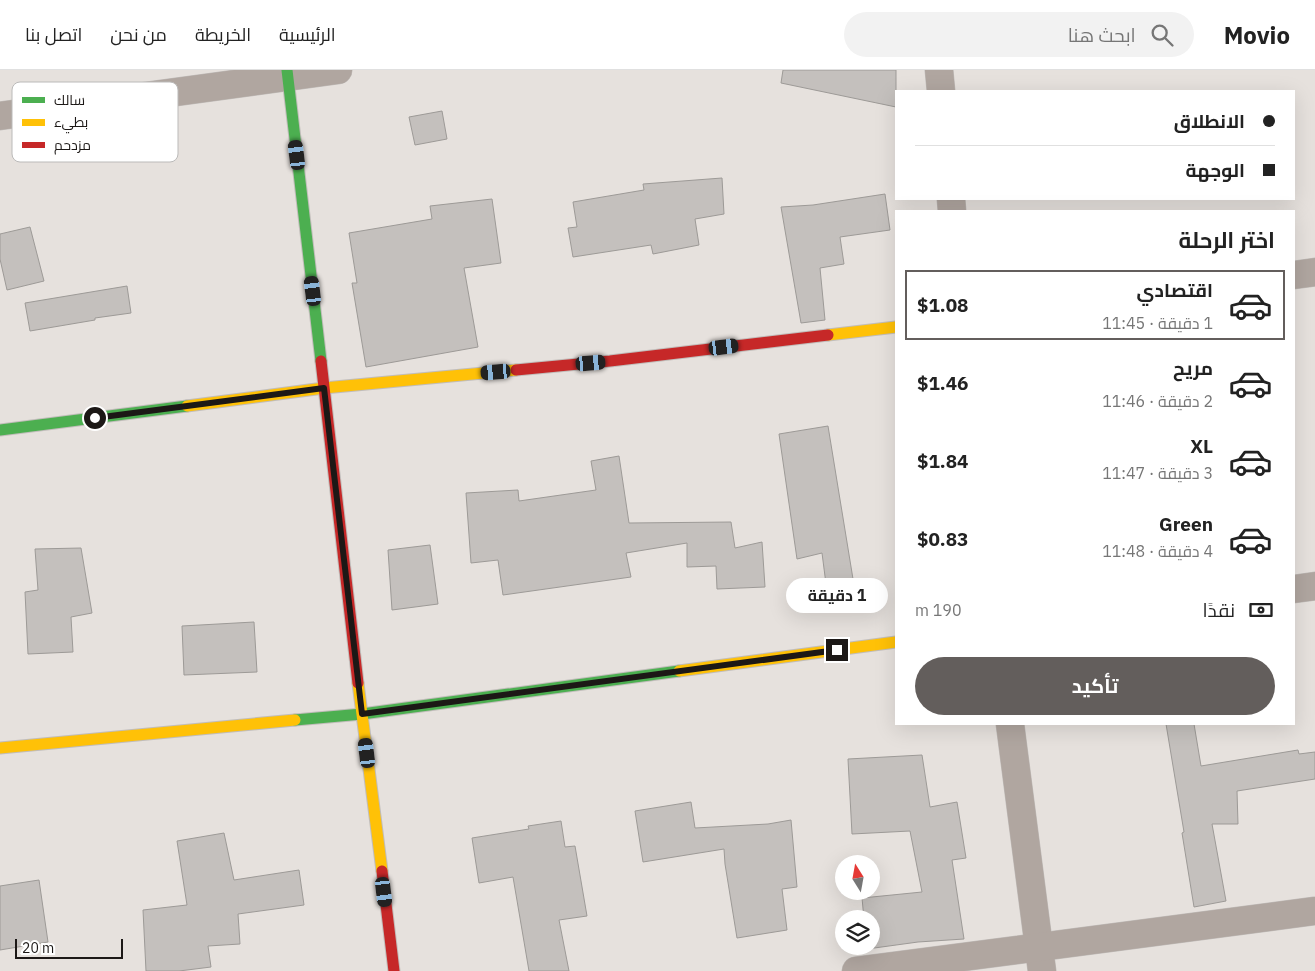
<!DOCTYPE html>
<html lang="ar">
<meta charset="utf-8">
<style>
:root{--surface:#fff;--page:#f2f2f2;--text:#222;--muted:#767676;--line:#e0e0e0;--accent:#635e5c}
body{margin:0;font-family:"IBM Plex Sans",Cairo,sans-serif;background:var(--page);color:var(--text);direction:rtl;height:100vh;display:flex;flex-direction:column;font-size:19px;white-space:nowrap}
*{box-sizing:border-box;margin:0}
p{font-size:16px;color:var(--muted)}
.icon{flex:none;width:28px;height:28px;fill:none;stroke:currentColor;stroke-width:2;stroke-linecap:round;stroke-linejoin:round}
.map{position:relative;flex:1;overflow:hidden;direction:ltr}
.drawer{position:absolute;left:895px;top:140px;width:400px;height:515px;display:flex;flex-direction:column;background:var(--surface);border-radius:0px;box-shadow:0 5px 20px #0002;direction:rtl}
.drawer>*{flex:none}
.hud{position:absolute;left:895px;top:20px;width:400px;height:110px;border-radius:0px;box-shadow:0 5px 20px #0002;direction:rtl;display:grid;align-content:center;height:110px;padding:0 20px;background:var(--surface)}
.needle{width:32px;rotate:349deg}
.buttons{position:absolute;left:835px;top:785px;display:grid;gap:10px}
.buttons a{display:grid;place-items:center;width:45px;height:45px;border-radius:50%;background:var(--surface);box-shadow:0 5px 20px #0002;font-size:25px}
.scale{position:absolute;left:15px;bottom:12px;width:108px;box-sizing:border-box;padding-left:5px;border:2px solid #1c1816;border-top:0;font-size:14px;line-height:18px;white-space:nowrap;color:#1c1816;-webkit-text-stroke:4px #fff;paint-order:stroke}
.end{position:absolute;width:22px;height:22px;margin:-11px;border:6px solid #1c1816;background:#fff;box-shadow:0 0 0 2px #fff}
.from{border-radius:50%}
.bubble{position:absolute;height:35px;border-radius:18px;background:var(--surface);box-shadow:0 5px 20px #0002;font-size:16px;font-weight:700;line-height:35px;text-align:center;direction:rtl}
.car{position:absolute;width:15px;height:30px;margin:-15px -8px;border-radius:6px;box-shadow:0 0 4px 1px #0007;background:linear-gradient(#222 24%,#8ab4d8 0 40%,#222 0 76%,#8ab4d8 0 86%,#222 0)}
.hud b{display:flex;align-items:center;gap:18px;height:48px;font-size:19px}
.hud b+b{border-top:1px solid var(--line)}
.hud i{width:12px;height:12px;background:var(--text)}
ul{padding:0;list-style:none}
li{display:flex;align-items:center;gap:15px;height:70px;margin:0 10px 8px;padding:0 10px;border:2px solid transparent;border-radius:0px}
li div{flex:1}
li b{display:block;font-size:19px}
li em{font-style:normal;font-weight:700}
li.on{border-color:var(--accent)}
li>.icon{width:45px;height:45px;stroke-width:1.5}
h2{padding:0 20px;font-size:22px;line-height:60px}
.pay{display:flex;align-items:center;gap:12px;height:55px;padding:0 20px;font-size:19px}
.pay p{margin-inline-start:auto}
.primary-button{display:flex;gap:10px;margin-top:auto;padding:10px 20px}
.primary-button a{flex:1;height:58px;border-radius:30px;background:var(--accent);color:#fff;font-size:20px;font-weight:700;line-height:58px;text-align:center}
header{display:flex;align-items:center;gap:30px;box-sizing:border-box;height:70px;padding:0 25px;background:var(--surface);border-bottom:1px solid var(--line)}
header strong{font-size:24px}
nav{display:flex;gap:28px;margin-inline-start:auto;font-size:18px}
.search{width:350px;height:45px;background:var(--page);display:flex;align-items:center;gap:12px;box-sizing:border-box;padding:0 18px;border-radius:28px;color:var(--muted);font-size:19px}
.map>svg:first-child{display:block}
.building{fill:#c4c0bd;stroke:#9d9a97}
.lines{fill:none;stroke-linecap:round;stroke-linejoin:round}
.street-casing{stroke:#c1bdba;stroke-width:29}
.fast-casing{stroke:#c1bdba;stroke-width:13}
.slow-casing{stroke:#c1bdba;stroke-width:13}
.jam-casing{stroke:#c1bdba;stroke-width:13}
.street{stroke:#b0a6a0;stroke-width:28}
.fast{stroke:#4caf50;stroke-width:11}
.slow{stroke:#ffc107;stroke-width:11}
.jam{stroke:#c62828;stroke-width:11}
.route{stroke:#1c1816;stroke-width:6}
.key{fill:#fff;stroke:#bbbab9;stroke-width:1}
.key-label{font-size:14px;fill:#1c1816}
</style>
<header>
<strong>Movio</strong>
<div class="search"><svg class="icon" aria-label="search" viewBox="0 0 24 24"><circle cx="10" cy="10" r="6"/><path d="M15 15l6 6"/></svg>ابحث هنا</div>
<nav><a>الرئيسية</a><a>الخريطة</a><a>من نحن</a><a>اتصل بنا</a></nav>
</header>
<div class="map">
<svg width="1315" height="901" viewBox="0 0 1315 901">
<rect width="100%" height="100%" fill="#e6e1dd"/>
<g class="building">
<path d="M783,0h113v37l-115,-24z"/>
<path d="M442,41l5,28 -32,6 -6,-28z"/>
<path d="M722,108l2,36 -29,5 4,26 -46,9 -2,-9 -78,12 -5,-29 9,-1 -4,-25 71,-12 -1,-6z"/>
<path d="M885,124l5,36 -50,7 4,27 -24,4 5,52 -24,3 -20,-116 32,-2z"/>
<path d="M492,129l9,64 -37,5 14,79 -112,20 -14,-84h5l-8,-50 83,-14 -2,-13z"/>
<path d="M30,157l14,54 -37,9 -7,-31v-25z"/>
<path d="M127,216l4,27 -36,5v2l-65,11 -5,-28z"/>
<path d="M828,356l25,153 -27,5 -4,-31 -25,6 -18,-125z"/>
<path d="M619,386l10,67 102,-1 4,26 27,-6 3,45 -48,2 -1,-23 -29,1v-24l-61,10 5,24 -128,18 -5,-35 -27,3 -5,-70 52,-3 1,11 77,-11 -5,-29z"/>
<path d="M430,475l8,59 -46,6 -4,-60z"/>
<path d="M81,478l11,65 -21,4 2,35 -45,2 -3,-62 13,-2 -3,-41z"/>
<path d="M254,552l3,50 -73,3 -2,-49z"/>
<path d="M1166,654h28l7,42 97,-16 1,4 16,-2v27l-78,12 1,33h-26l14,77 -32,6 -12,-74 2,-1z"/>
<path d="M922,685l8,52 27,-5 9,56 -14,2 12,79 -46,3 -51,7v-3h4v-27h-7l-2,-21 60,-6 -12,-61 -58,3 -4,-75z"/>
<path d="M691,732l4,26 73,-4 23,-4 6,67 -15,2 5,41 -50,8 -12,-74 -1,-15 -81,13 -8,-51z"/>
<path d="M561,751l4,26 10,-1 12,70 -28,4 10,51h-40l-16,-94 -34,6 -7,-45 57,-9 -1,-3z"/>
<path d="M224,763l10,47 65,-10 5,35 -66,9 2,30 -32,2 3,21 -32,4h-33l-3,-61 44,-5 -10,-64z"/>
<path d="M39,810l9,62 -48,8v-64z"/>
</g>
<g class="lines">
<g class="street-casing">
<g id="street">
<path d="M939,0l2,21"/>
<path d="M0,46l338,-46"/>
<path d="M951,129l1,12"/>
<path d="M1294,205l21,-3"/>
<path d="M1294,519l21,-3"/>
<path d="M1010,654l32,247"/>
<path d="M856,901l459,-60"/>
</g>
</g>
<g class="fast-casing">
<g id="fast">
<path d="M287,0l34,291"/>
<path d="M0,360l187,-24"/>
<path d="M295,650l67,-6 317,-43"/>
</g>
</g>
<g class="slow-casing">
<g id="slow">
<path d="M828,265l68,-8"/>
<path d="M187,336l137,-18 192,-18"/>
<path d="M679,601l217,-29"/>
<path d="M358,613l24,188"/>
<path d="M0,678l295,-28"/>
</g>
</g>
<g class="jam-casing">
<g id="jam">
<path d="M321,291l37,322"/>
<path d="M516,300l94,-9 218,-26"/>
<path d="M382,801l12,100"/>
</g>
</g>
<use href="#street" class="street"/>
<use href="#fast" class="fast"/>
<use href="#slow" class="slow"/>
<use href="#jam" class="jam"/>
</g>
<g class="lines">
<path class="route" d="M95,348l229,-30 38,326 475,-64"/>
</g>
<rect x="12" y="12" width="166" height="80" rx="8" class="key"/>
<rect x="22" y="27" width="23" height="6" fill="#4caf50"/>
<rect x="22" y="49" width="23" height="7" fill="#ffc107"/>
<rect x="22" y="72" width="23" height="6" fill="#c62828"/>
<g class="key-label">
<text x="54" y="35">سالك</text>
<text x="54" y="57">بطيء</text>
<text x="54" y="80">مزدحم</text>
</g>
</svg>
<div class="buttons">
<a><svg class="needle" viewBox="-14 -14 28 28"><path d="M0-13l5 13h-10z" fill="#e53935"/><path d="M0 13l5-13h-10z" fill="#767676"/></svg></a>
<a><svg class="icon" aria-label="layers" viewBox="0 0 24 24"><path d="M12 4l9 5-9 5-9-5zM3 14l9 5 9-5"/></svg></a>
</div>
<div class="scale">20 m</div>
<i class="end from" style="left:95px;top:348px"></i>
<i class="end" style="left:837px;top:580px"></i>
<div class="bubble" style="left:786px;top:508px;width:102px">1 دقيقة</div>
<i class="car" style="left:297px;top:85px;rotate:353deg"></i>
<i class="car" style="left:313px;top:221px;rotate:353deg"></i>
<i class="car" style="left:724px;top:277px;rotate:83deg"></i>
<i class="car" style="left:591px;top:293px;rotate:85deg"></i>
<i class="car" style="left:496px;top:302px;rotate:265deg"></i>
<i class="car" style="left:367px;top:683px;rotate:353deg"></i>
<i class="car" style="left:384px;top:822px;rotate:173deg"></i>
<div class="hud">
<b><i class="from"></i>الانطلاق</b>
<b><i></i>الوجهة</b>
</div>
<section class="drawer">
<h2>اختر الرحلة</h2>
<ul>
<li class="on"><svg class="icon" aria-label="car" viewBox="0 0 24 24"><path d="M5 17H2v-5l4-1 3-4h7l3 4 3 1v5h-3M9 17h6M6 11h13"/><circle cx="7" cy="17" r="2"/><circle cx="17" cy="17" r="2"/></svg><div><b>اقتصادي</b><p>1 دقيقة · 11:45</p></div><em>$1.08</em></li>
<li><svg class="icon" aria-label="car" viewBox="0 0 24 24"><path d="M5 17H2v-5l4-1 3-4h7l3 4 3 1v5h-3M9 17h6M6 11h13"/><circle cx="7" cy="17" r="2"/><circle cx="17" cy="17" r="2"/></svg><div><b>مريح</b><p>2 دقيقة · 11:46</p></div><em>$1.46</em></li>
<li><svg class="icon" aria-label="car" viewBox="0 0 24 24"><path d="M5 17H2v-5l4-1 3-4h7l3 4 3 1v5h-3M9 17h6M6 11h13"/><circle cx="7" cy="17" r="2"/><circle cx="17" cy="17" r="2"/></svg><div><b>XL</b><p>3 دقيقة · 11:47</p></div><em>$1.84</em></li>
<li><svg class="icon" aria-label="car" viewBox="0 0 24 24"><path d="M5 17H2v-5l4-1 3-4h7l3 4 3 1v5h-3M9 17h6M6 11h13"/><circle cx="7" cy="17" r="2"/><circle cx="17" cy="17" r="2"/></svg><div><b>Green</b><p>4 دقيقة · 11:48</p></div><em>$0.83</em></li>
</ul>
<div class="pay"><svg class="icon" aria-label="cash" viewBox="0 0 24 24"><path d="M3 7h18v10H3z"/><circle cx="12" cy="12" r="2"/></svg>نقدًا<p>190 m</p></div>
<div class="primary-button"><a>تأكيد</a></div>
</section>
</div>
